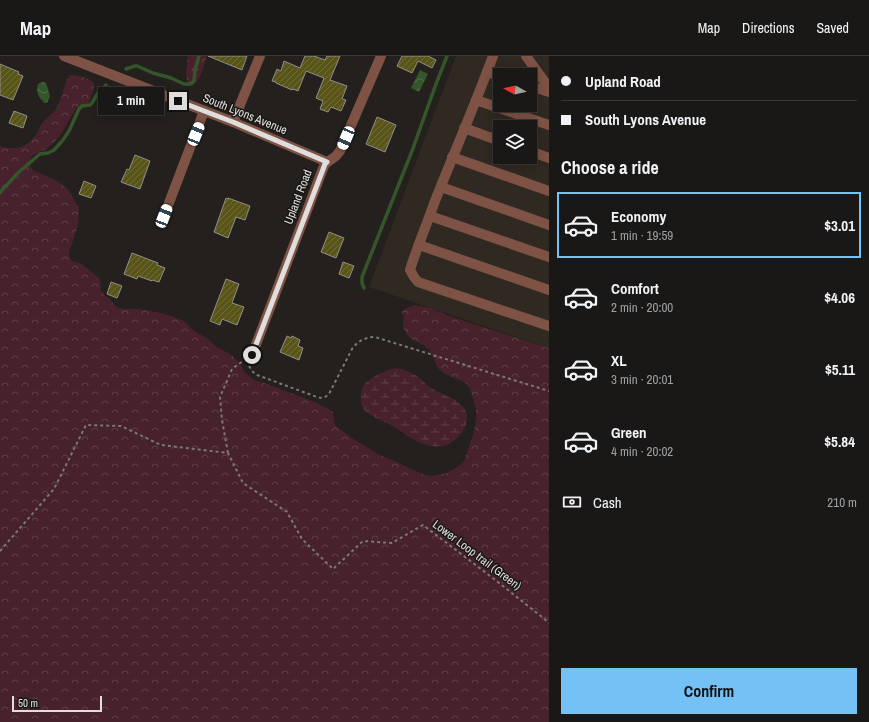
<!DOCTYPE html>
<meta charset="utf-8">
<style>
:root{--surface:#1a1816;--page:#272523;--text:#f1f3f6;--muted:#9fa0a1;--line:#383735;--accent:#73c1f5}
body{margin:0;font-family:"Archivo Narrow",sans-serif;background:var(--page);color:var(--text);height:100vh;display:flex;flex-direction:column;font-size:15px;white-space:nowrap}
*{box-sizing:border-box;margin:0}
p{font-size:13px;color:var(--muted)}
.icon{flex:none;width:22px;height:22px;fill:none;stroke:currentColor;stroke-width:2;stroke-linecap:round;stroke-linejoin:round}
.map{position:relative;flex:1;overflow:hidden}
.side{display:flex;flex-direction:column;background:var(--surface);width:320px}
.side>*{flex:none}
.banner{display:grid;align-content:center;height:88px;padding:0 12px;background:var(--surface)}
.needle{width:26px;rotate:278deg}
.fabs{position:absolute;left:493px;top:12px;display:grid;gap:8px}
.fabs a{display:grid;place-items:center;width:44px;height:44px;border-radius:0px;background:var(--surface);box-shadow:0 2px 10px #0003,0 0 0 1px var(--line);font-size:20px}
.scale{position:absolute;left:12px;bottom:10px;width:90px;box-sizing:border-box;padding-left:4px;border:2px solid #e0dedc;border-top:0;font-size:11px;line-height:14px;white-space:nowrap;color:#e0dedc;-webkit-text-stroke:3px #191714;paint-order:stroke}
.end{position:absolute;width:18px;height:18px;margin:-9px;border:5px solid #e0dedc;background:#111;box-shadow:0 0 0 2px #111}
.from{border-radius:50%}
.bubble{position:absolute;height:28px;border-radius:0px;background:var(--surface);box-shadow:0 2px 10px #0003,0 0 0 1px var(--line);font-size:13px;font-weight:800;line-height:28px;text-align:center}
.car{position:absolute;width:12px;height:24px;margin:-12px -6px;border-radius:5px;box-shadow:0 0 3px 1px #0007;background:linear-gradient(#fff 24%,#345 0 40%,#fff 0 76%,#345 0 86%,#fff 0)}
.banner b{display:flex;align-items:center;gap:14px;height:38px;font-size:15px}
.banner b+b{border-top:1px solid var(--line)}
.banner i{width:10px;height:10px;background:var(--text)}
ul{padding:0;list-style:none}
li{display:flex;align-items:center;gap:12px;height:66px;margin:0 8px 6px;padding:0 4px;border:2px solid transparent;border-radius:0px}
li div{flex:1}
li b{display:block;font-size:15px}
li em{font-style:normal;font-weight:800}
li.selected{border-color:var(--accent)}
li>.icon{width:36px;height:36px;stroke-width:1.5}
h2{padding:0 12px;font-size:18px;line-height:48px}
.pay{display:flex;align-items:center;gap:10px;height:44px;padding:0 12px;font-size:15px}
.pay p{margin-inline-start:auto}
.action{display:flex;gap:8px;margin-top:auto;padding:8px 12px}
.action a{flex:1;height:46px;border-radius:0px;background:var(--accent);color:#111;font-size:16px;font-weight:800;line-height:46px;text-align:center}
header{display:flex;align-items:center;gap:24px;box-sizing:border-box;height:56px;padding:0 20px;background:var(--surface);border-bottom:1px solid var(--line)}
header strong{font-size:19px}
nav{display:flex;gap:22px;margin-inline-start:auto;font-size:14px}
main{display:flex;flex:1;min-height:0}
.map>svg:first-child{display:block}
.built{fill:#302922;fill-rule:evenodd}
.forest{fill:url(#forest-crowns)}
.wetland{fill:url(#wetland-marsh)}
.water{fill:url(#water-waves)}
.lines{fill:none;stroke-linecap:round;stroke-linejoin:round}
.stream{stroke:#34562a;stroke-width:3.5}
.building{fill:url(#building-hatch);stroke:#90908c}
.path{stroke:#7b7976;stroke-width:2;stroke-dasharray:3 3;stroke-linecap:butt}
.minor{stroke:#7e5345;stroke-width:10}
.route{stroke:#e0dedc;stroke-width:5}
.labels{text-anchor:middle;stroke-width:3;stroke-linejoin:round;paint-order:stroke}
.street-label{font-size:12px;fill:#e0dedc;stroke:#191714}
</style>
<header>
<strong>Map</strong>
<nav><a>Map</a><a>Directions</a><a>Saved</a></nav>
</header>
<main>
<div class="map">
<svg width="549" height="666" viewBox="0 0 549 666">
<defs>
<pattern id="forest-crowns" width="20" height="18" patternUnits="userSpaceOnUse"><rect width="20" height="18" fill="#47212b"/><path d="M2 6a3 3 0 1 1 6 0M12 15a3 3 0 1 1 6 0" fill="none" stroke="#614149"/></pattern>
<pattern id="wetland-marsh" width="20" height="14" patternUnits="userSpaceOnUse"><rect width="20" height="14" fill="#47212b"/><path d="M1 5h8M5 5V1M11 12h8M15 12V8" fill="none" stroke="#614149"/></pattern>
<pattern id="water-waves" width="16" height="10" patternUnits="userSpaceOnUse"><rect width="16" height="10" fill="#34562a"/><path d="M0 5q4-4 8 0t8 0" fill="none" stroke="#516e48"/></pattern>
<pattern id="building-hatch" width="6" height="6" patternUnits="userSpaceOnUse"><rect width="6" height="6" fill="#595418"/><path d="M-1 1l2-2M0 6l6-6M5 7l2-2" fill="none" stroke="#716c39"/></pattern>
</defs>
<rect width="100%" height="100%" fill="#23201d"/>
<path class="built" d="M456,0h93v292l-180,-61zM500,19h30v30h-30zM500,71h30v30h-30z"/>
<g class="forest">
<path d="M188,0h19c-3,10 -6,24 -15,30l-3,-1c-5,-9 -2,-19 -1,-29z"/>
<path d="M70,19c8,0 19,3 24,8 0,8 -2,14 -6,21l-9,2 -2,1c-9,14 -15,30 -28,40 -5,4 -12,5 -17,9 -2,5 -3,10 1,14 13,6 27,10 36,21 4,5 6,12 10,16l-1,18 -6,19 -3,7v5l3,5 10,3 18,15 1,11 4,6 6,4 2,4 6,4 5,1h15l17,3 13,3 15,6 9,9 15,9 7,7 15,8 9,8 6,11 8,6 62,23 17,9 1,1 1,11 3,4 18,13 25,15 17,7 10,5 18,8 7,1 15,-3 12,-7 5,-5 10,-29 2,-13v-10l-6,-20 -3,-5 -5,-3 -17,-7 -7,-6 -9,-19 -4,-3 -14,-7 -5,-5 -3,-7 1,-10 -2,-4 1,-3 11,-5 7,1 10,2 18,8 100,32v374h-549v-576c16,5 27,2 37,-13 2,-3 3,-8 6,-11 3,-4 9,-8 13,-13 2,-3 3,-8 5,-11 3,-8 4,-17 9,-23z"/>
</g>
<path class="wetland" d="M395,312c8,1 18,5 25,10 4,4 9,9 14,12 8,4 17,7 24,12 14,10 10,26 -1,36 -8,7 -14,10 -25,8 -16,-2 -29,-14 -43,-22 -8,-4 -19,-8 -26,-15 -2,-4 -3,-8 -2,-12 0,-3 0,-6 1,-9 4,-9 24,-18 33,-20z"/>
<g class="water">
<path d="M420,14l8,4 -9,18 -8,-4z"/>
<path d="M43,26l3,1 4,13 -1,3 -1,1v2l-4,1 -1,-2c-5,-3 -8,-13 -4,-18z"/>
</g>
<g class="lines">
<g class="stream">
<path d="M126,13l9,-3h2l16,7 18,5 13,6h6l3,-2 1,-1 1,-11 4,-14"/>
<path d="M0,137l3,-4 16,-17 21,-18 8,-1 6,-3 9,-10 6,-9 10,-22 3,-3 8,-1 2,-2 6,-10 8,-8"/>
<path d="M364,232l-2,-5v-6l50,-126 24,-67 11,-28"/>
</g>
</g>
<g class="building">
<path d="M208,0h39l-5,14z"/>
<path d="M305,0h9l11,4 2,-4h13l-10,24 17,6 -5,13 4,1 -5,11 -10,-4 -3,5 -8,-3 3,-8 -7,-3 8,-20 -18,-7 -8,20 -5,-2 -1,1 -16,-7v-1l-4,-1 5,-12 4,2 3,-10 16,7z"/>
<path d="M402,0h26l8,4 -4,8 -14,-7 -6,12 -15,-7z"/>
<path d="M0,8l19,8 -1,2 5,2 -10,24 -13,-5z"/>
<path d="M14,55l13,5 -4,12 -14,-5z"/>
<path d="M377,61l19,8 -11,27 -19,-8z"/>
<path d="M135,99l15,6 -10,28 -19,-7 6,-13 2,1z"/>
<path d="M84,125l12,5 -5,12 -12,-4z"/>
<path d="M226,142l2,1v-1l22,8 -5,14 -9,-3 -8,21 -14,-6z"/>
<path d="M329,176l15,6 -8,20 -15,-6z"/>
<path d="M132,197l26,10 -1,2 8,3 -6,14 -7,-2v1l-14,-5 -1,3 -13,-5z"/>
<path d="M343,206l11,4 -5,12 -10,-4z"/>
<path d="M226,223l13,5 -7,19 12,4 -7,18 -15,-6 -2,6 -10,-4z"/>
<path d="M111,226l11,4 -5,12 -10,-4z"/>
<path d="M287,280l4,2 1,-2 8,4 -2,6 5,2 -4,12 -19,-8z"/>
</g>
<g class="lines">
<g class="path">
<path d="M249,310l4,6 4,3 60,22c6,2 10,0 13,-5l22,-43c6,-8 13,-12 23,-12l174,54"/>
<path d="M228,397l-6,-33 -2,-23 12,-28 11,-8"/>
<path d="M0,495l54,-62 32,-64 35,1 40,19 67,8 15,30 44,29 15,27 31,30 30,-28 29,2 31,-18 71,54 48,38 7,6"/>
</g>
<g class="minor">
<path d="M64,0l169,66 94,40"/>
<path d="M493,0c-18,49 -39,97 -58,145 -8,23 -18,46 -25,69l4,7 4,5 131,44"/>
<path d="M526,0l18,25 5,8"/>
<path d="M487,16l13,4"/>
<path d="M530,30l19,6"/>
<path d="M476,44l73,25"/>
<path d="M233,66l27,-66"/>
<path d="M464,72l36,13"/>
<path d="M530,95l19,7"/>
<path d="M452,101l97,34"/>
<path d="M441,131l108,38"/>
<path d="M164,160l40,-105"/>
<path d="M430,160l119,41"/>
<path d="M419,189l130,45"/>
<path d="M252,299l70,-184 3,-7 11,-8 4,-5 41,-95"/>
</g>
</g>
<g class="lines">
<path class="route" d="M178,45l55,21 94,40 -2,2 -3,8 -70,183"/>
</g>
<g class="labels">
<g class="street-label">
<text transform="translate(245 58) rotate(22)" y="4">South Lyons Avenue</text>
<text transform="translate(298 141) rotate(-69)" y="4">Upland Road</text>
<text transform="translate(477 499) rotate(37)" y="4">Lower Loop trail (Green)</text>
</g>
</g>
</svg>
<div class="fabs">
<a><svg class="needle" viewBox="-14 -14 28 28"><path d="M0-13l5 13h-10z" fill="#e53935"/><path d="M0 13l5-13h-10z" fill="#9fa0a1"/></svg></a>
<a><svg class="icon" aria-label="layers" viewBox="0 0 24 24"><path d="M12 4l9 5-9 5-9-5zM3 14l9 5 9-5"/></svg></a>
</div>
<div class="scale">50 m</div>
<i class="end from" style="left:252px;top:299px"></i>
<i class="end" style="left:178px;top:45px"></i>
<div class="bubble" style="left:98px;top:31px;width:66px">1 min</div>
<i class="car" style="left:196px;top:78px;rotate:22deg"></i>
<i class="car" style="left:346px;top:82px;rotate:203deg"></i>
<i class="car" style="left:164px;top:160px;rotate:21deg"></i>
</div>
<section class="side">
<div class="banner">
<b><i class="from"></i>Upland Road</b>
<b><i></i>South Lyons Avenue</b>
</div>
<h2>Choose a ride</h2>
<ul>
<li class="selected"><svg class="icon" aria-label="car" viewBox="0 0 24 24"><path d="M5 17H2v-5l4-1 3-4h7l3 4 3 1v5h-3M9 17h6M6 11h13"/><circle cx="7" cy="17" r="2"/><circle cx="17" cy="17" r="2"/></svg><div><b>Economy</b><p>1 min · 19:59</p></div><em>$3.01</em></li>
<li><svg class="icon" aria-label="car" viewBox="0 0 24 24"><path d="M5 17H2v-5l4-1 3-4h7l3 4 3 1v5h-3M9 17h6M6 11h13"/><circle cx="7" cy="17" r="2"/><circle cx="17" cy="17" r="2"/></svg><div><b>Comfort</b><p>2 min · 20:00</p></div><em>$4.06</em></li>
<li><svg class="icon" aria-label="car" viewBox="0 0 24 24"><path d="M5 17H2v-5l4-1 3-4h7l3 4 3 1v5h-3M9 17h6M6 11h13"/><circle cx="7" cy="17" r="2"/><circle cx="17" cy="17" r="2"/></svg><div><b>XL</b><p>3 min · 20:01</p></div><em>$5.11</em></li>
<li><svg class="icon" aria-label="car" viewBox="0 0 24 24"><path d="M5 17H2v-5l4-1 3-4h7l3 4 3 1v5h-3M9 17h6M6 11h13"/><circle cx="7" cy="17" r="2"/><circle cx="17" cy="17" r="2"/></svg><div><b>Green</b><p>4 min · 20:02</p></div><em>$5.84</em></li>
</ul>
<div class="pay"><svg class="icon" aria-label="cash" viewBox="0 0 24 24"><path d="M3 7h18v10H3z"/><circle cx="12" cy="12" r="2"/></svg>Cash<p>210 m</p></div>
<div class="action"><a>Confirm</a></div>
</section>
</main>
